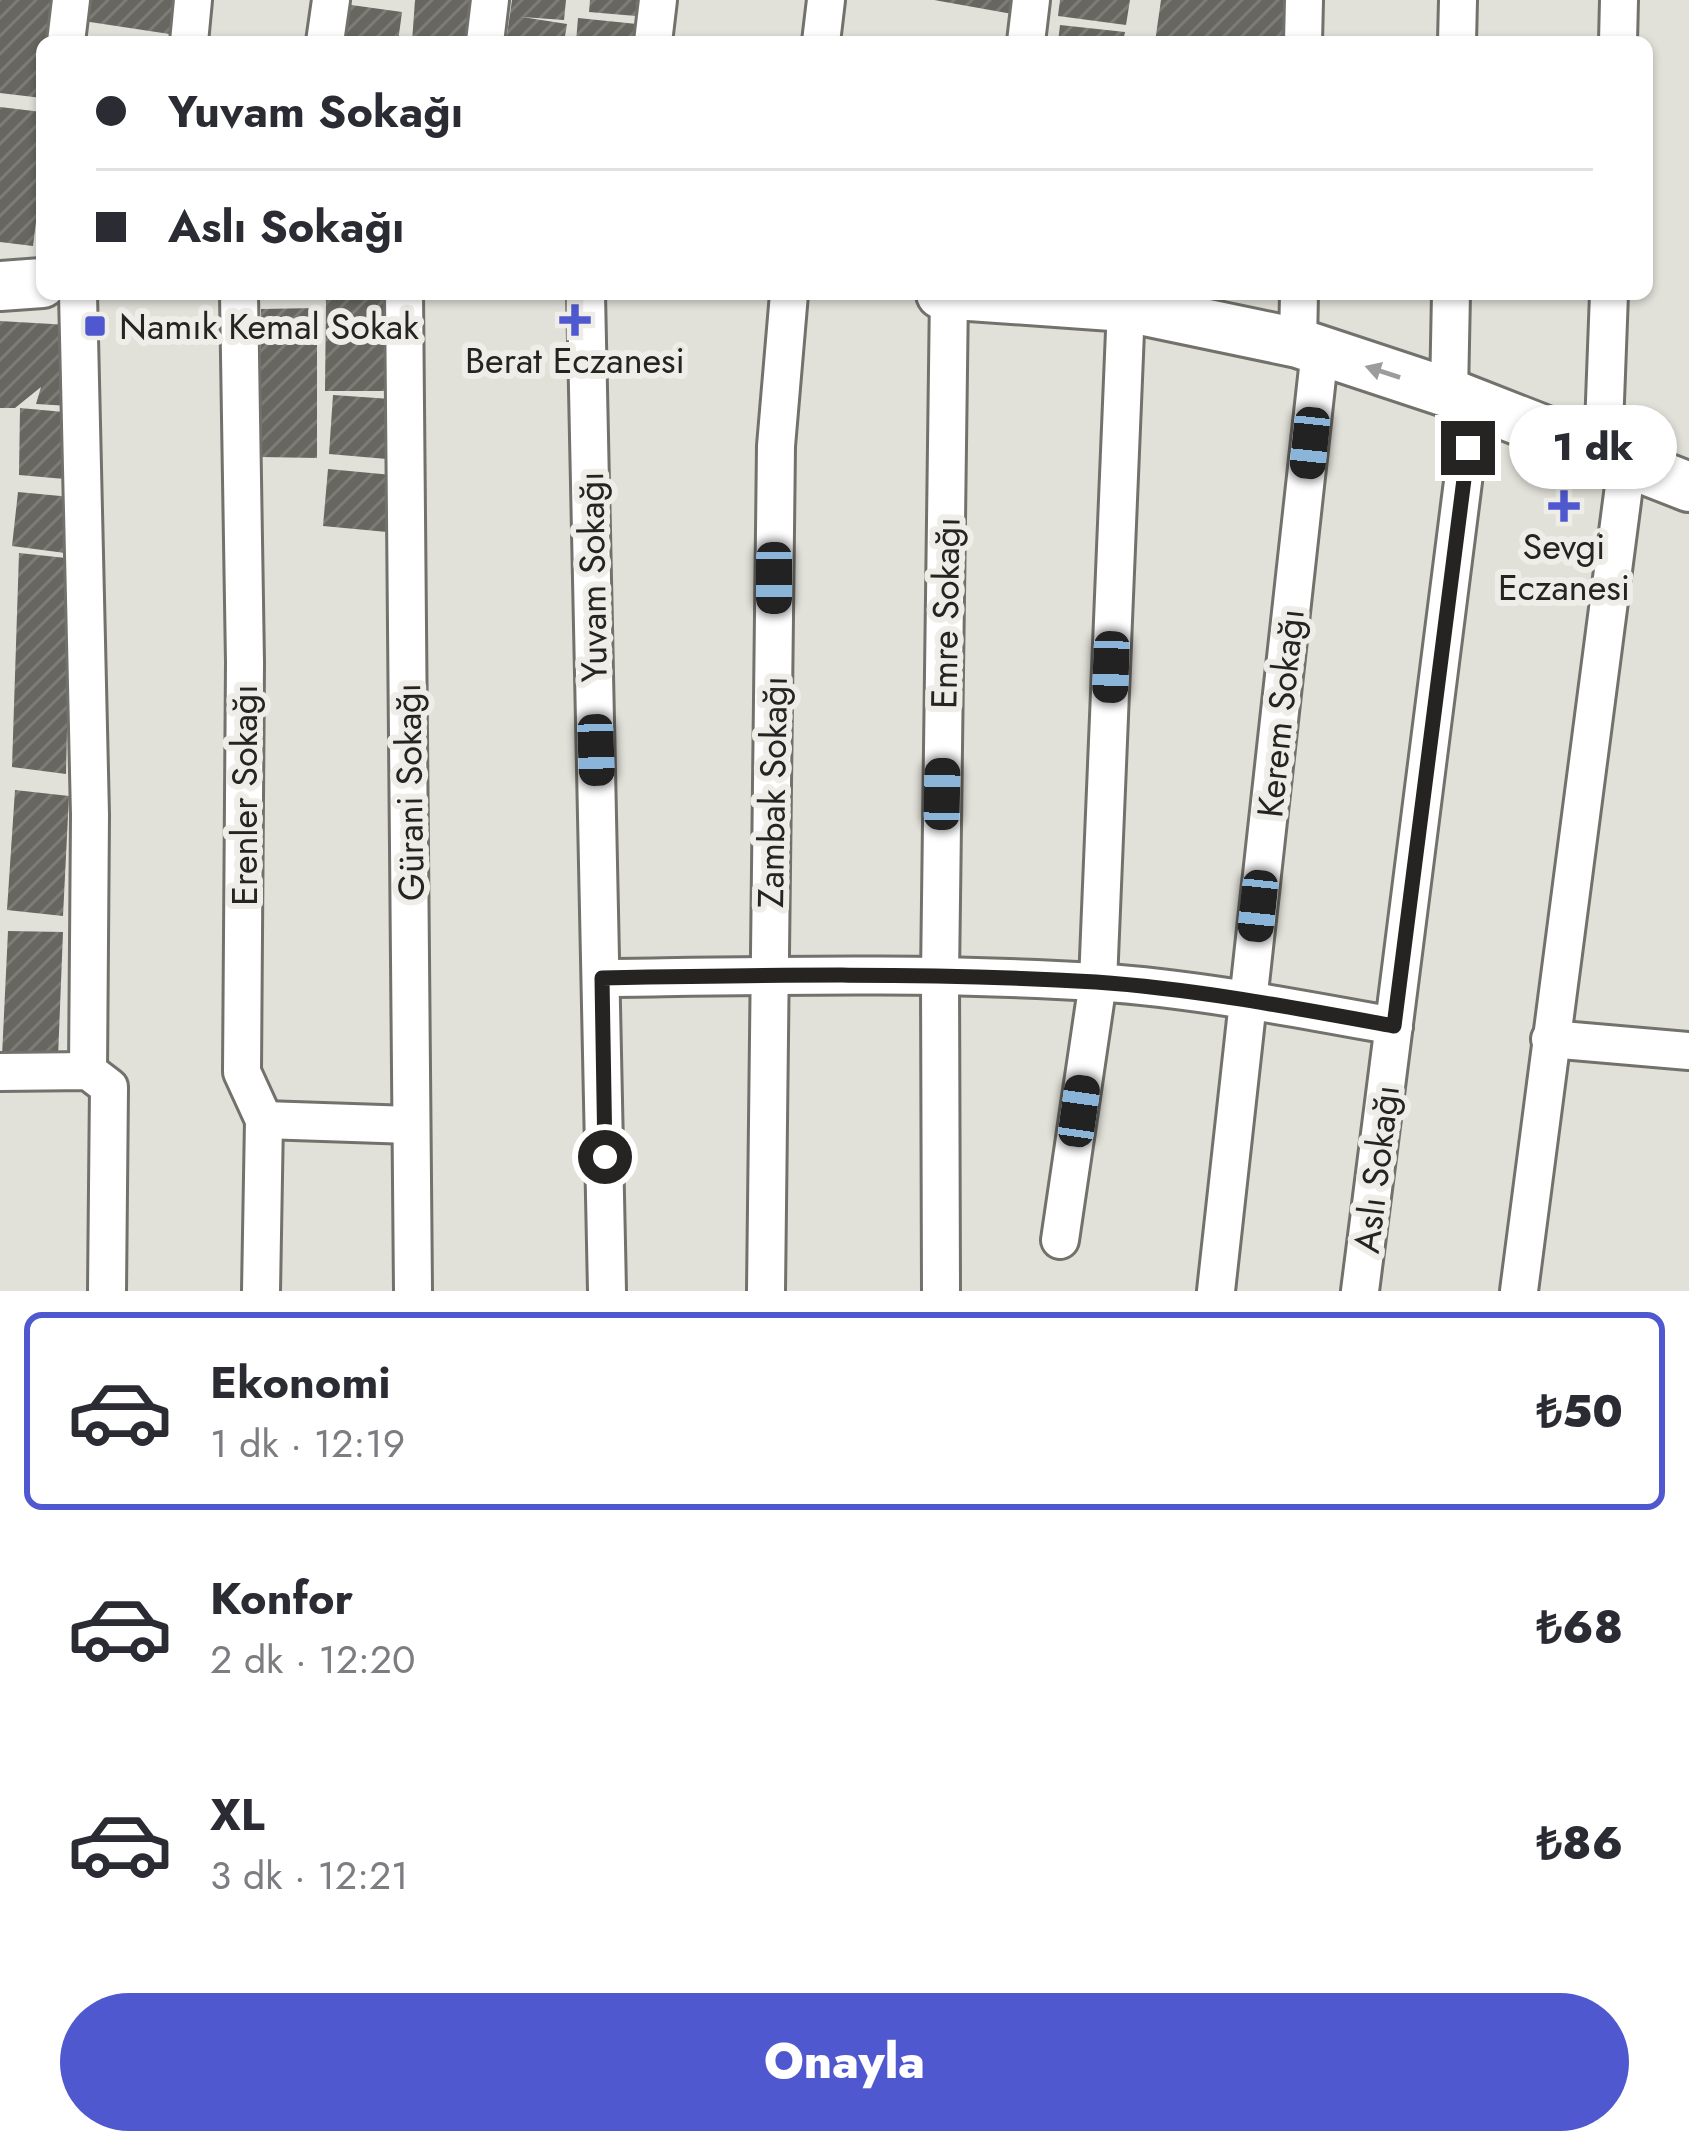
<!DOCTYPE html>
<html lang="tr">
<meta charset="utf-8">
<style>
:root{--surface:#fff;--page:#f2f2f3;--text:#2b2b33;--muted:#7c7c81;--line:#e1e1e2;--accent:#4f58ce}
body{margin:0;font-family:Jost,sans-serif;background:var(--page);color:var(--text);height:100vh;display:flex;flex-direction:column;font-size:45px;white-space:nowrap}
*{box-sizing:border-box;margin:0}
p{font-size:39px;color:var(--muted)}
.icon{flex:none;width:66px;height:66px;fill:none;stroke:currentColor;stroke-width:2;stroke-linecap:round;stroke-linejoin:round}
.map{position:relative;height:1291px;overflow:hidden}
.details{display:flex;flex-direction:column;background:var(--surface);flex:1}
.details>*{flex:none}
.guide{position:absolute;left:36px;top:36px;width:1617px;height:264px;border-radius:18px;box-shadow:0 3px 9px #0004;display:grid;align-content:center;height:264px;padding:0 60px;background:var(--surface)}
.end{position:absolute;width:54px;height:54px;margin:-27px;border:15px solid #252422;background:#fff;box-shadow:0 0 0 6px #fff}
.from{border-radius:50%}
.bubble{position:absolute;height:84px;border-radius:42px;background:var(--surface);box-shadow:0 3px 9px #0004;font-size:39px;font-weight:800;line-height:84px;text-align:center}
.car{position:absolute;width:36px;height:72px;margin:-36px -18px;border-radius:15px;box-shadow:0 0 9px 3px #0007;background:linear-gradient(#222 24%,#8ab4d8 0 40%,#222 0 76%,#8ab4d8 0 86%,#222 0)}
.guide b{display:flex;align-items:center;gap:42px;height:114px;font-size:45px}
.guide b+b{border-top:3px solid var(--line)}
.guide i{width:30px;height:30px;background:var(--text)}
ul{padding:21px 0 0;list-style:none}
li{display:flex;align-items:center;gap:36px;height:198px;margin:0 24px 18px;padding:0 36px;border:6px solid transparent;border-radius:18px}
li div{flex:1}
li b{display:block;font-size:45px}
li em{font-style:normal;font-weight:800}
li.selected{border-color:var(--accent)}
li>.icon{width:108px;height:108px;stroke-width:1.5}
.action{display:flex;gap:24px;margin-top:auto;padding:24px 60px}
.action a{flex:1;height:138px;border-radius:72px;background:var(--accent);color:#fff;font-size:48px;font-weight:800;line-height:138px;text-align:center}
.map>svg:first-child{display:block}
.building{fill:url(#building-hatch)}
.lines{fill:none;stroke-linecap:round;stroke-linejoin:round}
.minor-casing{stroke:#72716b;stroke-width:42}
.major-casing{stroke:#72716b;stroke-width:54}
.minor{stroke:#fff;stroke-width:36}
.major{stroke:#fff;stroke-width:48}
.oneway{fill:#9d9c9c}
.route{stroke:#252422;stroke-width:15}
.poi-dot{fill:#4f58ce;stroke:#eeede7;stroke-width:4.5}
.labels{text-anchor:middle;stroke-width:12;stroke-linejoin:round;paint-order:stroke}
.poi-label{font-size:36px;fill:#252422;stroke:#eeede7}
.street-label{font-size:36px;fill:#252422;stroke:#eeede7}
</style>
<div class="map">
<svg width="1689" height="1291" viewBox="0 0 1689 1291">
<defs>
<pattern id="building-hatch" width="6" height="6" patternUnits="userSpaceOnUse" patternTransform="scale(3)"><rect width="6" height="6" fill="#676660"/><path d="M-1 1l2-2M0 6l6-6M5 7l2-2" fill="none" stroke="#7d7c77"/></pattern>
</defs>
<rect width="100%" height="100%" fill="#e1e0d9"/>
<g class="building">
<path d="M0,0h60l-5,42h-13v56l-42,-5z"/>
<path d="M73,0h106l-3,35 -106,-16z"/>
<path d="M415,0h59l-4,42h-58z"/>
<path d="M512,0h54l-2,20 -42,-3 45,7 -3,18h-58z"/>
<path d="M590,0h47l-1,16 -47,-4z"/>
<path d="M934,0h86l-2,15z"/>
<path d="M1060,0h70l-4,25 -68,-9z"/>
<path d="M1161,0h139l-1,42h-144z"/>
<path d="M344,4l58,8 -4,30h-59z"/>
<path d="M578,18l59,6 -1,18h-60z"/>
<path d="M1060,25l65,7 -2,10h-65z"/>
<path d="M0,107l42,5v62l-9,72 -33,-4z"/>
<path d="M326,298h62l-1,93h-62z"/>
<path d="M317,308v150l-56,-1v-148z"/>
<path d="M0,321l69,4 1,81 -34,-2 5,-17 -26,21h-15z"/>
<path d="M333,395l58,4 -4,60 -58,-5z"/>
<path d="M20,408l55,5 1,67 -57,-5z"/>
<path d="M328,469l64,6 -5,57 -64,-6z"/>
<path d="M18,492l53,5 -6,56 -53,-7z"/>
<path d="M19,553l47,5 4,39 -4,177 -54,-7z"/>
<path d="M15,790l54,6 -6,120 -56,-6z"/>
<path d="M8,931l55,1 -5,126 -56,-2z"/>
</g>
<g class="lines">
<g class="minor-casing">
<g id="minor">
<path d="M66,42l5,-42"/>
<path d="M189,42l4,-42"/>
<path d="M325,42l6,-42"/>
<path d="M485,42l5,-42"/>
<path d="M653,42l5,-42"/>
<path d="M821,42l5,-42"/>
<path d="M1026,42l5,-42"/>
<path d="M1303,42l1,-42"/>
<path d="M1457,42l1,-42"/>
<path d="M1618,42l1,-42"/>
<path d="M78,294l12,521 -2,256"/>
<path d="M239,294l6,369 -3,409 22,48 -3,171"/>
<path d="M404,294l9,997"/>
<path d="M586,294l21,997"/>
<path d="M1298,343l1,-49"/>
<path d="M1449,393l2,-99"/>
<path d="M1603,454l6,-160"/>
<path d="M602,978c164,-2 329,-6 494,4 100,7 199,26 298,44"/>
<path d="M1550,1039l139,12"/>
<path d="M0,1072l88,-1 21,16 -2,204"/>
<path d="M264,1120l147,5"/>
<path d="M1060,1240l38,-258 28,-675"/>
<path d="M766,1291l10,-845 13,-152"/>
<path d="M941,1291l-1,-315 9,-682"/>
<path d="M1216,1291l104,-941"/>
<path d="M1360,1291l113,-888"/>
<path d="M1519,1291l108,-828"/>
</g>
</g>
<g class="major-casing">
<g id="major">
<path d="M0,286l42,-3"/>
<path d="M941,294l185,13 172,36 151,50 240,94"/>
</g>
</g>
<use href="#minor" class="minor"/>
<use href="#major" class="major"/>
</g>
<defs><path id="oneway-solid" d="M-6-.8H1V-3.2L6.5 0L1 3.2V.8H-6Z" transform="scale(3)"/></defs>
<use class="oneway" href="#oneway-solid" transform="translate(1383 372) rotate(-162)"/>
<g class="lines">
<path class="route" d="M605,1157l-3,-179c164,-3 329,-6 494,4 100,7 199,26 298,44l74,-578"/>
</g>
<g class="poi-dot">
<path d="M569 302h12v12h12v12h-12v12h-12v-12h-12v-12h12z"/>
<rect x="83" y="314" width="24" height="24" rx="6"/>
<path d="M1558 488h12v12h12v12h-12v12h-12v-12h-12v-12h12z"/>
</g>
<g class="labels">
<g class="poi-label">
<text x="119" y="339" text-anchor="start">Namık Kemal Sokak</text>
<text x="575" y="373">Berat Eczanesi</text>
<text x="1564" y="559">Sevgi<tspan x="1564" dy="41">Eczanesi</tspan></text>
</g>
<g class="street-label">
<text transform="translate(592 577) rotate(-91)" y="13">Yuvam Sokağı</text>
<text transform="translate(945 613) rotate(-89)" y="13">Emre Sokağı</text>
<text transform="translate(1280 713) rotate(-84)" y="13">Kerem Sokağı</text>
<text transform="translate(409 792) rotate(-91)" y="13">Gürani Sokağı</text>
<text transform="translate(772 792) rotate(-89)" y="13">Zambak Sokağı</text>
<text transform="translate(244 795) rotate(-90)" y="13">Erenler Sokağı</text>
<text transform="translate(1376 1169) rotate(-83)" y="13">Aslı Sokağı</text>
</g>
</g>
</svg>
<i class="end from" style="left:605px;top:1157px"></i>
<i class="end" style="left:1468px;top:448px"></i>
<div class="bubble" style="left:1509px;top:405px;width:168px">1 dk</div>
<i class="car" style="left:1310px;top:443px;rotate:186deg"></i>
<i class="car" style="left:774px;top:578px;rotate:180deg"></i>
<i class="car" style="left:1111px;top:667px;rotate:182deg"></i>
<i class="car" style="left:596px;top:750px;rotate:178deg"></i>
<i class="car" style="left:942px;top:794px;rotate:1deg"></i>
<i class="car" style="left:1258px;top:906px;rotate:186deg"></i>
<i class="car" style="left:1079px;top:1111px;rotate:8deg"></i>
<div class="guide">
<b><i class="from"></i>Yuvam Sokağı</b>
<b><i></i>Aslı Sokağı</b>
</div>
</div>
<section class="details">
<ul>
<li class="selected"><svg class="icon" aria-label="car" viewBox="0 0 24 24"><path d="M5 17H2v-5l4-1 3-4h7l3 4 3 1v5h-3M9 17h6M6 11h13"/><circle cx="7" cy="17" r="2"/><circle cx="17" cy="17" r="2"/></svg><div><b>Ekonomi</b><p>1 dk · 12:19</p></div><em>₺50</em></li>
<li><svg class="icon" aria-label="car" viewBox="0 0 24 24"><path d="M5 17H2v-5l4-1 3-4h7l3 4 3 1v5h-3M9 17h6M6 11h13"/><circle cx="7" cy="17" r="2"/><circle cx="17" cy="17" r="2"/></svg><div><b>Konfor</b><p>2 dk · 12:20</p></div><em>₺68</em></li>
<li><svg class="icon" aria-label="car" viewBox="0 0 24 24"><path d="M5 17H2v-5l4-1 3-4h7l3 4 3 1v5h-3M9 17h6M6 11h13"/><circle cx="7" cy="17" r="2"/><circle cx="17" cy="17" r="2"/></svg><div><b>XL</b><p>3 dk · 12:21</p></div><em>₺86</em></li>
</ul>
<div class="action"><a>Onayla</a></div>
</section>
